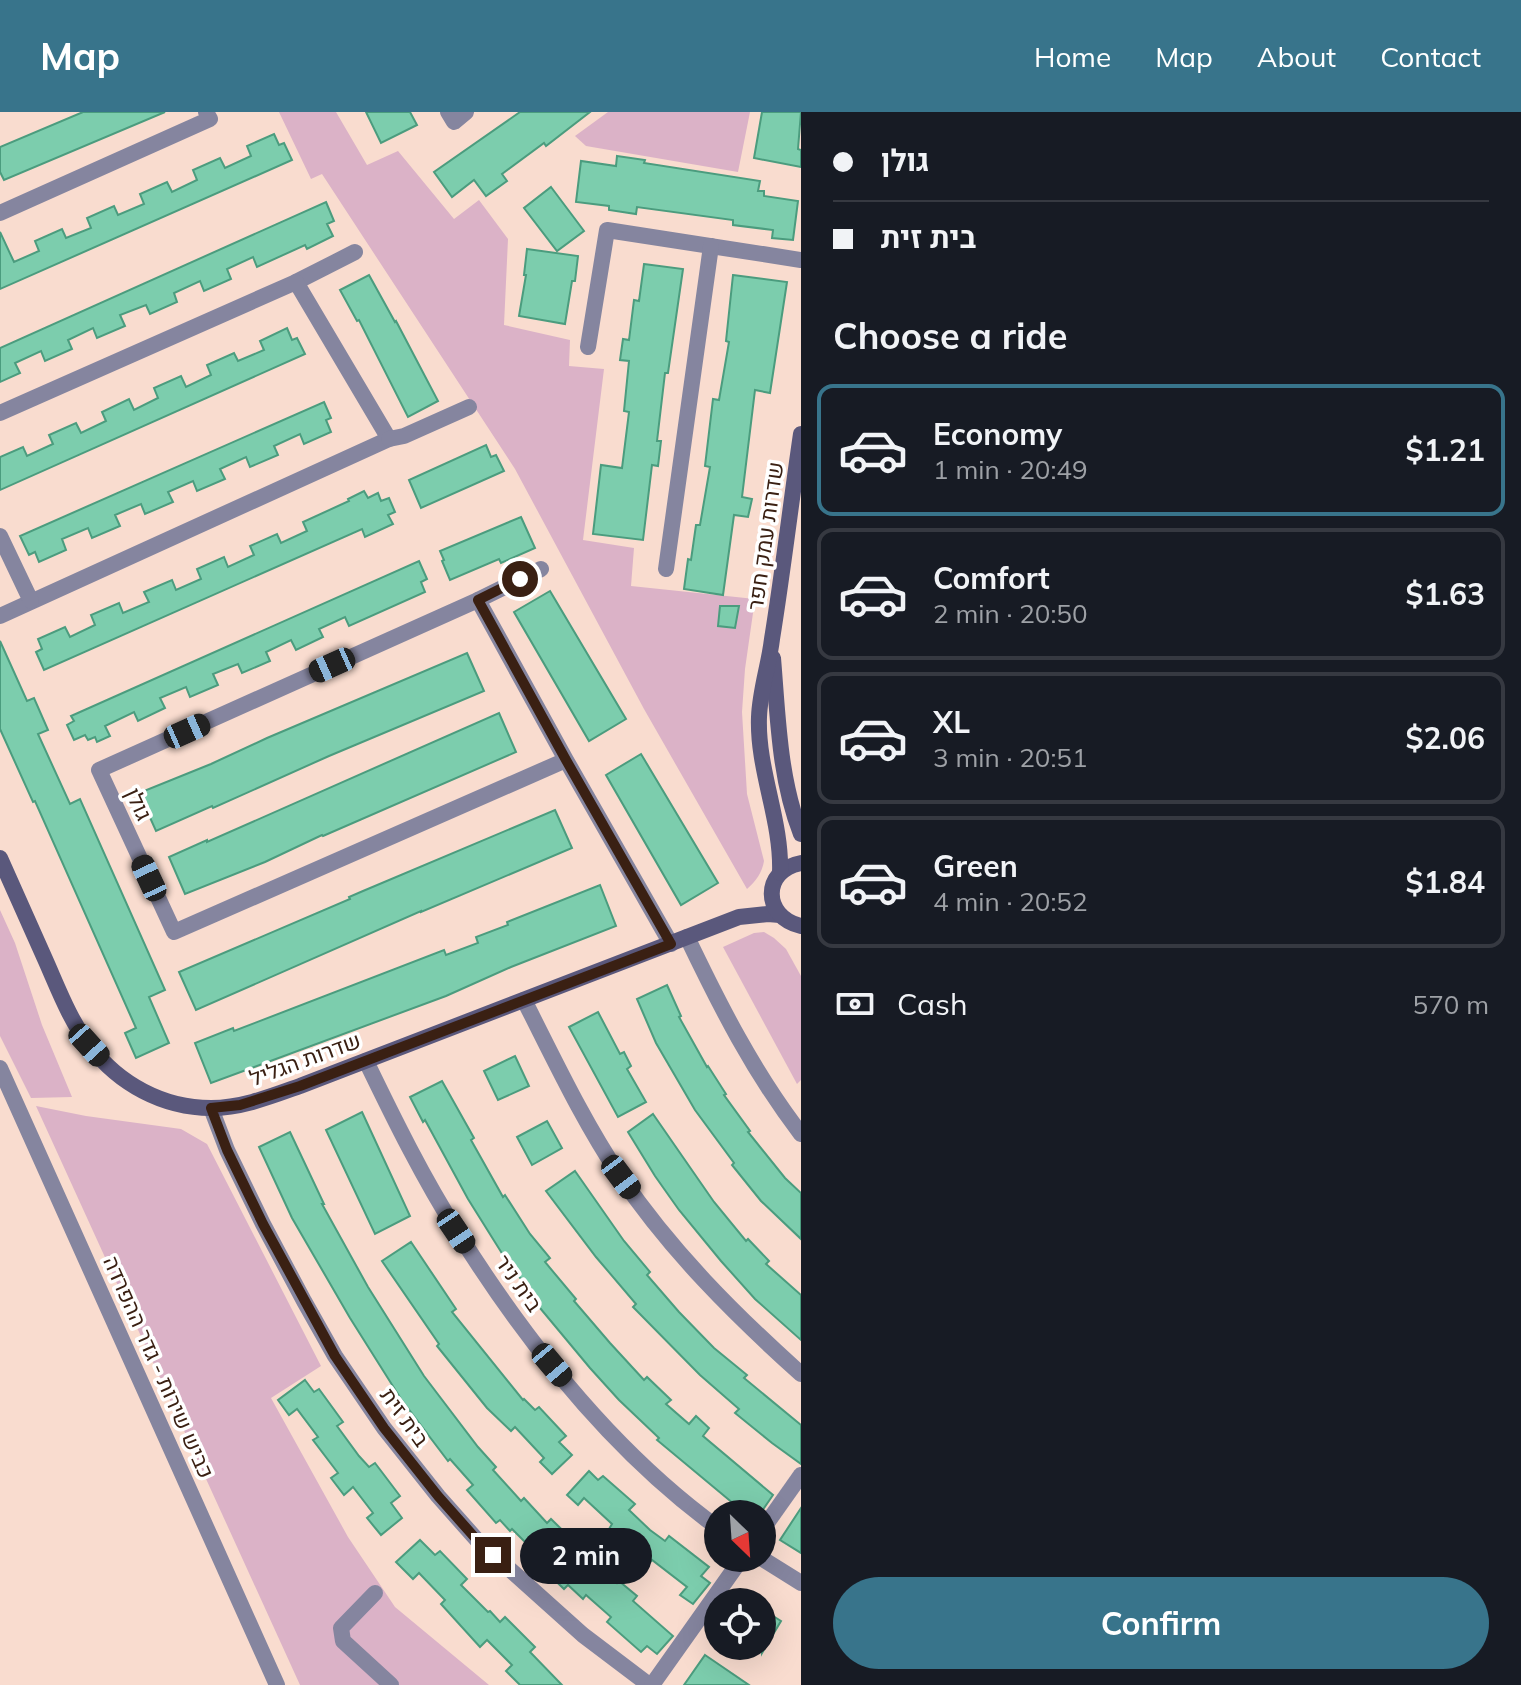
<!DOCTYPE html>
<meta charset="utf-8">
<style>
:root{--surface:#171b24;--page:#242831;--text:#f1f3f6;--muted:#9ea1a6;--line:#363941;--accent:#38748b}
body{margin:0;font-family:Mulish,Heebo,sans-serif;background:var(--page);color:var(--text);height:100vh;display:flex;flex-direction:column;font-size:30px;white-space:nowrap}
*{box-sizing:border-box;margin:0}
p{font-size:26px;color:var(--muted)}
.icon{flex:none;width:44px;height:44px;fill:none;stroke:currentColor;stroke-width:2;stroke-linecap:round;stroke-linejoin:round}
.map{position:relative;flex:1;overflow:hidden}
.details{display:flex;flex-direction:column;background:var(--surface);width:720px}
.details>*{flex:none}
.top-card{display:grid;align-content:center;height:176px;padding:0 32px;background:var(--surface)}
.needle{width:52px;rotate:155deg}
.fabs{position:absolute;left:704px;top:1388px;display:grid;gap:16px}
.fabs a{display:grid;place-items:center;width:72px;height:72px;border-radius:50%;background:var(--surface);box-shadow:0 8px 32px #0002;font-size:40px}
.end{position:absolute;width:36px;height:36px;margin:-18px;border:10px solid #3a2013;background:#fff;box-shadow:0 0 0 4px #fff}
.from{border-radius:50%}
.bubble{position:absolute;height:56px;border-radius:28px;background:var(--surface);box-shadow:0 8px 32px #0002;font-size:26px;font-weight:700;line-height:56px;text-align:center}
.car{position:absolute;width:24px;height:48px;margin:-24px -12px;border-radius:10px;box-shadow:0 0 6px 2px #0007;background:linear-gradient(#222 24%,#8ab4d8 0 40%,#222 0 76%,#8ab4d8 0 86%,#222 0)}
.top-card b{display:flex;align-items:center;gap:28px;height:76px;font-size:30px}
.top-card b+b{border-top:2px solid var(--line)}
.top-card i{width:20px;height:20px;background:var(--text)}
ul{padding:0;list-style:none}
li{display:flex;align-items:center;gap:24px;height:132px;margin:0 16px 12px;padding:0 16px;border:4px solid var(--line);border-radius:16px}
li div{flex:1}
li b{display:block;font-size:30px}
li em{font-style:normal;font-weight:700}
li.active{border-color:var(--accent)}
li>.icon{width:72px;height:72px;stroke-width:1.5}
h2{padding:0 32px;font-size:36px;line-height:96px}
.pay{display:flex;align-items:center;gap:20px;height:88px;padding:0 32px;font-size:30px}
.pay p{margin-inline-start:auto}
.primary-button{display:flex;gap:16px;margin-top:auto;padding:16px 32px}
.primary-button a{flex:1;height:92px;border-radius:48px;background:var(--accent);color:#fff;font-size:32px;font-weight:700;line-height:92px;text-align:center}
header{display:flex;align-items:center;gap:48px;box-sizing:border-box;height:112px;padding:0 40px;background:var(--accent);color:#fff}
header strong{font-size:38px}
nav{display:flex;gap:44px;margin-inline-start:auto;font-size:28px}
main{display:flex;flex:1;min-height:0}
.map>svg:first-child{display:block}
.green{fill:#dbb2c7}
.building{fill:#7ccdad;stroke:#4b9c7e;stroke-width:2}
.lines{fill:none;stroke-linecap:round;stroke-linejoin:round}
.street{stroke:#85859f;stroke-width:16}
.secondary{stroke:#5a587c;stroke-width:16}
.route{stroke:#3a2013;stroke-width:10}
.labels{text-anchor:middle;stroke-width:7;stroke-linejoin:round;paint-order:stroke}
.street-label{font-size:22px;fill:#3a2013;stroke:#fff}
</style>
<header>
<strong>Map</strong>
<nav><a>Home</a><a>Map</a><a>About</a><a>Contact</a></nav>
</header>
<main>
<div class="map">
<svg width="801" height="1573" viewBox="0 0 801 1573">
<rect width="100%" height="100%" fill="#f9dccf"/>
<g class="green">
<path d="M279,0h57l31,53 31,-14 56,68 25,-19 29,39 -4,86 66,15 -1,26 35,3 -21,171 51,8 -3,38 124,13 -10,70 -3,43 5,82 17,67c-2,12 -8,20 -17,28l-103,-180 -129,-240 -193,-295 -11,5z"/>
<path d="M608,0h142l-12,60 -152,-26 -11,-10z"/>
<path d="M0,798l15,33 27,82 30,72 -41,1 -31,-62z"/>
<path d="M764,820l10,6 12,11 15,27v104l-4,4 -74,-137 31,-14z"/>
<path d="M36,994l50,10 95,13 26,15 114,222 -50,32 77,139 47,70 94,78h-189z"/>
</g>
<g class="building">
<path d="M83,0h82l-161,68 -4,-8v-25z"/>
<path d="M366,0h44l7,13 -36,18z"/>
<path d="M520,0h70l-44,34 -2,-3 -42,31 5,7 -21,15 -12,-16 -22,17 -18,-25z"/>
<path d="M762,0h39l-3,37 3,1v17l-47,-9z"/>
<path d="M274,22l5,11 5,-2 8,17 -292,129v-57l14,30 25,-11 -4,-10 27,-12 4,9 25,-10 -4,-10 27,-12 4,9 26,-11 -4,-10 27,-12 5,10 25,-12 -4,-10 27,-12 5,10 26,-12 -4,-10z"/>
<path d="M617,44l28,4 -1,3 116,18 -2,10h6v5l34,5 -5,39 -21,-2 1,-8 -40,-5v-5l-96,-13 -1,7 -27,-4v-4l-33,-4 5,-41 35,5z"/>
<path d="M551,75l33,44 -27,20 -33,-43z"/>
<path d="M326,90l8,19 -7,3 6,12 -26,13 -2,-4 -48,22 -4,-10 -26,12 4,10 -27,12 -4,-10 -26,12 3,9 -27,12 -4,-9 -26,10 5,11 -28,12 -4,-10 -25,12 4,9 -27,12 -4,-10 -26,12 5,10 -20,9v-34z"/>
<path d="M527,137l51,7 -3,25h-3l-7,43 -46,-8 7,-41h-2z"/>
<path d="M644,152l39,5 -15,104h-3l-8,68h4l-3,25 -6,-1 -9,75 -50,-6 8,-69 21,3 7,-56 -5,-1 5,-50 -9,-1 3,-21 6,1 5,-40 5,1z"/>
<path d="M369,163l26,47 1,-1 42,80 -30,16 -49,-97 -2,1 -17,-31z"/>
<path d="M733,163l54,7 -17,111 -15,-3 -13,107 10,2 -4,18 -14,-2 -11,80 -39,-6 4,-30 3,1 5,-35h4l10,-58 -5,-1 8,-67 6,1 10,-58 -3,-1z"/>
<path d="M287,216l5,12 5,-2 8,16 -305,136v-33l23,-10 4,9 26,-12 -4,-9 27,-12 5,10 25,-12 -4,-9 27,-13 5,11 24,-12 -4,-10 27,-12 5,11 25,-12 -4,-10 27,-12 4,8 26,-11 -4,-9z"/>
<path d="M324,290l7,16 -5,2 5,12 -27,12 -4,-10 -26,12 4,9 -28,12 -4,-10 -26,12 5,10 -28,12 -4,-10 -25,11 5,10 -28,12 -4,-10 -26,11 5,11 -28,12 -4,-10 -26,11 4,11 -27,12 -4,-10 -6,3 -9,-19z"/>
<path d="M486,333l5,12 5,-2 8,16 -83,37 -12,-28z"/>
<path d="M364,379l4,7 10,-5 3,8 8,-3 6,14 -7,3 5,9 -28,13 -3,-8 -318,141 -8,-18 6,-3 -4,-10 27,-12 5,10 25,-12 -4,-10 28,-12 4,10 26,-11 -5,-10 28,-12 4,10 25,-11 -4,-10 27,-12 4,10 26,-12 -4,-9 27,-12 4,9 26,-12 -4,-9 46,-21 -1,-2z"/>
<path d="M521,405l14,31 -34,15 -2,-4 -49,21 -8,-19 2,-1 -4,-9z"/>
<path d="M419,449l8,18 -6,3 4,10 -76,34 -4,-9 -26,12 4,8 -27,13 -5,-10 -25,12 4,9 -28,12 -4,-9 -25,10 5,11 -28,12 -4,-10 -26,11 5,10 -27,13 -4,-9 -29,14 5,10 -13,6 -2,-5 -7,3 -3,-5 -11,5 -7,-15 7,-4 -3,-5z"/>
<path d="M550,479l76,128 -37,22 -75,-129z"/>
<path d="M720,494h19l-4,22 -17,-2z"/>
<path d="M0,529l27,60 7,-3 14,32 -10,4 32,70 10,-5 85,191 -16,7 20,46 -33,15 -11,-25 11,-5 -101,-227 -2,1 -33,-73z"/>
<path d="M467,541l17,38 -155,65 -116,52 -1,-2 -56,25 -17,-38 72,-29 56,-26z"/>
<path d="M499,601l17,39 -193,84 -1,-1 -57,27 -80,32 -16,-37 38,-17v2z"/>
<path d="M641,642l77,129 -37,22 -75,-130z"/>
<path d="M555,698l17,38 -151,64v-1l-225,99 -17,-38 171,-73 -1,-2 14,-6z"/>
<path d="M600,773l16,41 -105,41 -65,29 -235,87 -16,-40 38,-15 1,3 210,-81 2,5 32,-12 -2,-6 32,-12 -1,-3z"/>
<path d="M667,873l14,31 -2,1 28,50 1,-1 18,28 -2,1 26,36 -2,1 37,46 16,15v46l-40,-38 -29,-36 2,-2 -39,-53 -39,-67 -19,-44z"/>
<path d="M598,900l22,42 4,-2 7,14 -4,3 19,33 -28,15 -49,-90z"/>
<path d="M515,944l14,30 -31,14 -14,-29z"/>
<path d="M442,969l32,57 -3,2 32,57 2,-2 25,39 20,24 -5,4 31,37 -2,2 36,42 34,37 3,-3 24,23 -5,4 23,20 7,-8 13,12 -6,8 70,59 -13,19h-14l-89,-74 2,-2 -40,-38 -29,-32 -60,-72 2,-2 -29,-39 -35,-56 -43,-79 -2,2 -13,-25z"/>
<path d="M362,1000l48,104 -35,18 -49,-104z"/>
<path d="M653,1002l61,88 32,39 2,-2 21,22 -3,3 35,31v45l-46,-41 -34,-38 -42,-51 -24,-34 -27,-44z"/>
<path d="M547,1009l15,27 -30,17 -15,-28z"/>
<path d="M290,1020l34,72h-2l46,83 56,89 54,71 18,20 -3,3 28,31 3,-3 23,25 4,-4 66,64 2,-2 18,15 -4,5 40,35 -16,18 -10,-8 -6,6 -34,-30 4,-5 -25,-22 -3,4 -15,-14 -4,4 -30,-29 4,-5 -26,-26 -2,2 -10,-11 -4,3 -29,-33 6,-5 -23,-26 -2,2 -47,-62 -51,-81 -58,-100 -33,-71z"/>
<path d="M575,1059l49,70 26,31 -3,3 32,37 35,36 33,27 -3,3 57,47v39l-29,-21 -37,-30 4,-4 -39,-34 -67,-68 3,-3 -40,-47 -50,-66z"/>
<path d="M411,1130l45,67 -4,3 71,88 1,-1 11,11 4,-3 27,29 -7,6 13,13 -20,19 -12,-12 4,-4 -29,-31 -4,4 -24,-23 -50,-62 2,-2 -57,-83z"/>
<path d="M305,1268l9,12 5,-3 24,33 -6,4 22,30 10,11 6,-4 25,33 -9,7 11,15 -21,17 -14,-17 6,-5 -20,-26 -9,8 -13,-17 7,-5 -25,-33 5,-3 -21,-28 -8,6 -11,-15z"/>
<path d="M589,1359l9,9 5,-4 32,28 -6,6 21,20 15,11 4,-5 40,31 -8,9 9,7 -17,21 -13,-9 7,-8 -35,-27 -4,5 -12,-9 2,-2 -29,-25 3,-5 -28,-26 -6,7 -11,-10z"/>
<path d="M801,1396v45l-21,-13z"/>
<path d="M420,1428l15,15 5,-4 27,28 -6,6 27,27 2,-1 10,11 5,-5 30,30 -5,5 32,33h-42l-14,-14 6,-6 -25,-25 -7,7 -39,-43 4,-4 -26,-27 -6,6 -17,-17z"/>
<path d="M762,1497l19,12 -19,32z"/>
<path d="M705,1543l44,30h-65z"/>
</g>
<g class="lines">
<g class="street">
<path d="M448,0l6,10 12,-10"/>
<path d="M0,101l210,-94 -4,-7"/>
<path d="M296,170l59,-30"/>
<path d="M588,235l19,-117 194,30"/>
<path d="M0,301l296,-131 93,157 -389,177"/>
<path d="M389,327l15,-3 65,-29"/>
<path d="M0,424l31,65"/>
<path d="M666,457l45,-323"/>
<path d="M478,488l63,-31"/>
<path d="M566,648l-392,172 -75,-162 379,-170 88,160 105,184"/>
<path d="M687,825c33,69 67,136 114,197"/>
<path d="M524,888c30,59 59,121 96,176 51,75 114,138 181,198"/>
<path d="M366,949c28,58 57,117 92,172 69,110 154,218 260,295"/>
<path d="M0,956l277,617"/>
<path d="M211,996l16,42 36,74 41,77 31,55 49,72 54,68 39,44 106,95 66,50"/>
<path d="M762,1418l39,-55"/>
<path d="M761,1446l40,25"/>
<path d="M375,1481l-34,35 2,13 48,44"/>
<path d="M652,1573l90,-127"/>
</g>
<g class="secondary">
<path d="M773,546c5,59 6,120 28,176"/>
<path d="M0,746c15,33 30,67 45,101 13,29 25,62 45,87 29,38 73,62 121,62 31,0 61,-12 89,-22l439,-169 29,-3 12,1"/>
<path d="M801,751c-39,7 -39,54 0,63"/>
<path d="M780,761c2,-53 -23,-103 -21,-156 1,-27 10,-52 13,-78 11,-68 19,-137 29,-205"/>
</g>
</g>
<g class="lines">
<path class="route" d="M493,1443l-16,-15 -39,-44 -54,-68 -49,-72 -72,-132 -36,-74 -16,-42 29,-3 60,-19 371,-142 -105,-184 -88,-160 42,-21"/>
</g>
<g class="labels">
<g class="street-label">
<text transform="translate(765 424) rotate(-82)" y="8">שדרות עמק חפר</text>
<text transform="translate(139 692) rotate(65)" y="8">גולן</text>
<text transform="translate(305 947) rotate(-20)" y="8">שדרות הגליל</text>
<text transform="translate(519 1171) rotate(55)" y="8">בית ניר</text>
<text transform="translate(159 1255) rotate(66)" y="8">כביש שירות - גדר ההפרדה</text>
<text transform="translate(405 1305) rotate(54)" y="8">בית זית</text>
</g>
</g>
</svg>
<div class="fabs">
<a><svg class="needle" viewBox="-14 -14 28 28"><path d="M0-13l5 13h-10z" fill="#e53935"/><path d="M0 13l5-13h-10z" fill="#9ea1a6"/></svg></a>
<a><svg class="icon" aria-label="locate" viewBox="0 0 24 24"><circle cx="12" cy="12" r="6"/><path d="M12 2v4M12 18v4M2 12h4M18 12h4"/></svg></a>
</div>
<i class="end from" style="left:520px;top:467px"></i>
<i class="end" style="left:493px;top:1443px"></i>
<div class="bubble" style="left:520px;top:1416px;width:132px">2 min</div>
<i class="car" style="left:332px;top:553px;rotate:246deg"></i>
<i class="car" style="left:187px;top:619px;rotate:66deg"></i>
<i class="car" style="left:149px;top:766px;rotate:335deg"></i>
<i class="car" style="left:89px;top:933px;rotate:138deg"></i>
<i class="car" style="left:621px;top:1065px;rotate:143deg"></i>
<i class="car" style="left:456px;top:1119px;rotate:146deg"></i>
<i class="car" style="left:552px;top:1253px;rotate:140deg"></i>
</div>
<section class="details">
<div class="top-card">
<b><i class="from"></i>גולן</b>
<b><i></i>בית זית</b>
</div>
<h2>Choose a ride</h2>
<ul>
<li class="active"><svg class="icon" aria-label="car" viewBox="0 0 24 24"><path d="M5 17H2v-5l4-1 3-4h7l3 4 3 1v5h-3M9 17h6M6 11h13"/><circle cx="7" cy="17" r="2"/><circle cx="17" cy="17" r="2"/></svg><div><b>Economy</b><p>1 min · 20:49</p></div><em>$1.21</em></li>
<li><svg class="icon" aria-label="car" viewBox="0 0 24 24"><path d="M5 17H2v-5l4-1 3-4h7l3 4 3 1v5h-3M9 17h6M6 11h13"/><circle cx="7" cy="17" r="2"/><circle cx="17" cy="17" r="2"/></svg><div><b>Comfort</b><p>2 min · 20:50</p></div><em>$1.63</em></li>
<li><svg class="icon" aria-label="car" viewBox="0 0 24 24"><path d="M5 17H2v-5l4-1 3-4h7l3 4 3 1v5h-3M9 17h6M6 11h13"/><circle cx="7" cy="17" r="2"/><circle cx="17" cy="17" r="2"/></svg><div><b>XL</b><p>3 min · 20:51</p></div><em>$2.06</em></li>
<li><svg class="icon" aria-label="car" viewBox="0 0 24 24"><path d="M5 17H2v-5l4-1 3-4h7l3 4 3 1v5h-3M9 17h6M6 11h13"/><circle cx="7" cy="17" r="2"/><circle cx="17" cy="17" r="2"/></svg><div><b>Green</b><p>4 min · 20:52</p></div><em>$1.84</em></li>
</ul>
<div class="pay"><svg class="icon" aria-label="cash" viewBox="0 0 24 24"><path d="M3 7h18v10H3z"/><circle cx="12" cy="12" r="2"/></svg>Cash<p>570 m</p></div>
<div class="primary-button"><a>Confirm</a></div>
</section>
</main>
